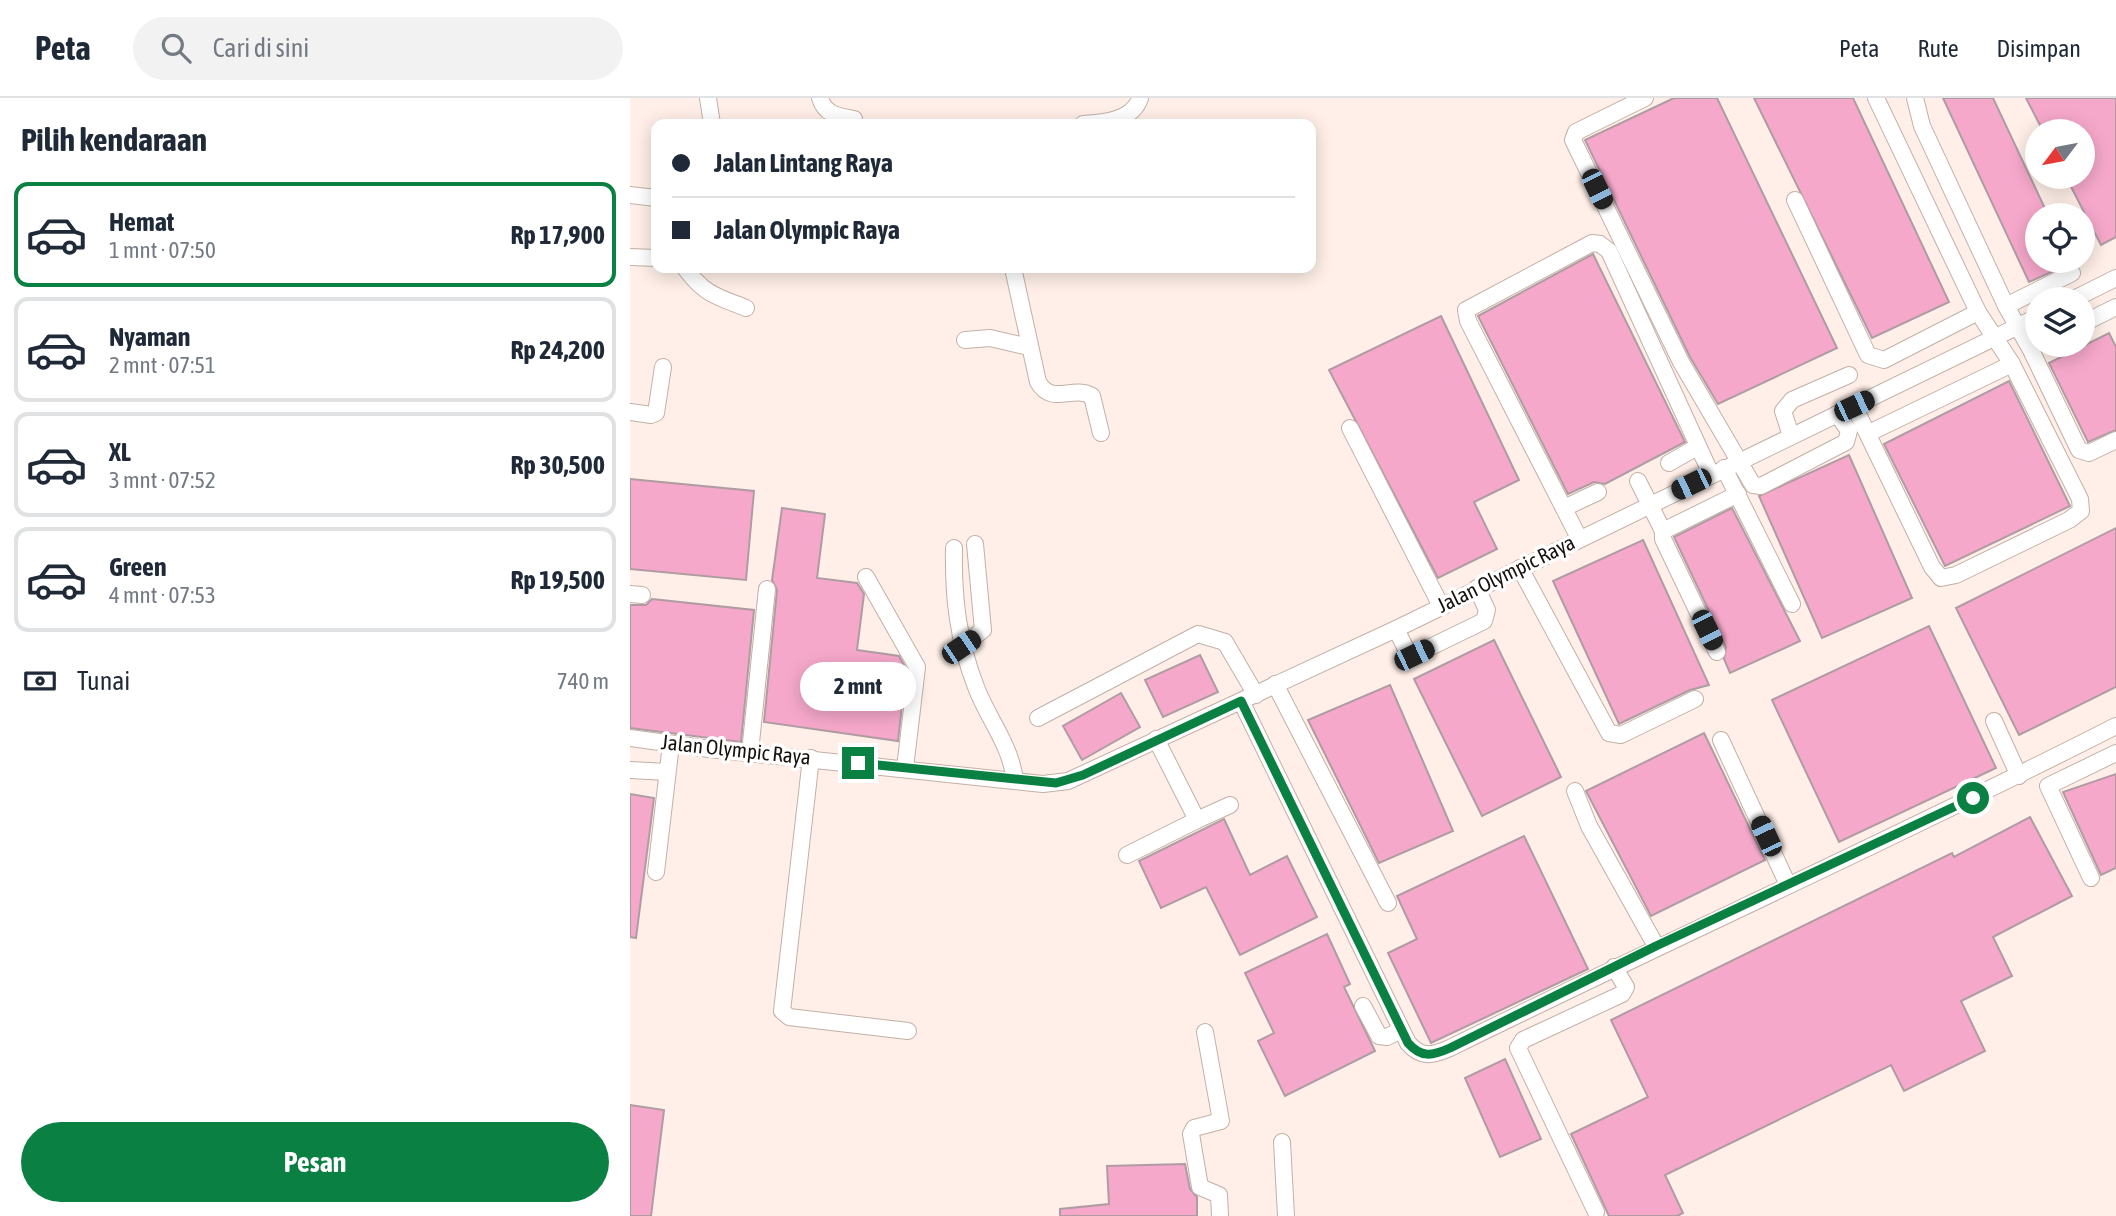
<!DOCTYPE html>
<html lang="id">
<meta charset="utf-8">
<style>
:root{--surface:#fff;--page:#f2f2f3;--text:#1f2937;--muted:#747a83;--line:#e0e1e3;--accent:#0b8043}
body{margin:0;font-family:"Asap Condensed",sans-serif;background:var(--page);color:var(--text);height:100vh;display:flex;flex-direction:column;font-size:26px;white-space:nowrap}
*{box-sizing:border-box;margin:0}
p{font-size:23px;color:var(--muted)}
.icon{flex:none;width:38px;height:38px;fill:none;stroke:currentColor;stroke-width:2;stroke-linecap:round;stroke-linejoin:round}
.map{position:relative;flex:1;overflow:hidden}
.sheet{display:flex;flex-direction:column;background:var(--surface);width:630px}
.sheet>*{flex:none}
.hud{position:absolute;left:21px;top:21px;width:665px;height:154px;border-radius:14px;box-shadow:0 4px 18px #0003;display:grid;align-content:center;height:154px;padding:0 21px;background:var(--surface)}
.needle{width:46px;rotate:238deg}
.controls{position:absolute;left:1395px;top:21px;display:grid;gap:14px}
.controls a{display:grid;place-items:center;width:70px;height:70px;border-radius:50%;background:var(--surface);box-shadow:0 4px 18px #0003;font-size:35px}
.end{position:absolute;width:32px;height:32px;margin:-16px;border:9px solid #0b8043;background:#fff;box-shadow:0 0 0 4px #fff}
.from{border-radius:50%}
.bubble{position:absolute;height:49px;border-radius:24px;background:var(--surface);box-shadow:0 4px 18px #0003;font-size:23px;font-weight:700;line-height:49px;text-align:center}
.car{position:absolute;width:21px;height:42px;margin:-21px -10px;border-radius:9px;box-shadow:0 0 5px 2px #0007;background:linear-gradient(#222 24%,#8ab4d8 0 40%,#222 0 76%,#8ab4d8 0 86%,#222 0)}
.hud b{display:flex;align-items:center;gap:24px;height:66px;font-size:26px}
.hud b+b{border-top:2px solid var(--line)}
.hud i{width:18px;height:18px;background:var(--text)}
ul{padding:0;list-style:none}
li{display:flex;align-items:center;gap:21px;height:105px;margin:0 14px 10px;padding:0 7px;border:4px solid var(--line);border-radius:14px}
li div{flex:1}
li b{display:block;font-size:26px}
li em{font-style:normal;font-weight:700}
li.current{border-color:var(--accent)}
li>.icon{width:63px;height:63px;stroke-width:1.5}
h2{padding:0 21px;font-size:32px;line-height:84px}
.pay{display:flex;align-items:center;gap:18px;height:77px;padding:0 21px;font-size:26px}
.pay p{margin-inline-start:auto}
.action{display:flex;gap:14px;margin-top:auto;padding:14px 21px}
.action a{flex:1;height:80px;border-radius:42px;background:var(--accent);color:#fff;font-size:28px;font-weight:700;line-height:80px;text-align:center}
header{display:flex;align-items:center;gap:42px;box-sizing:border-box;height:98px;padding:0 35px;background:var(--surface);border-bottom:2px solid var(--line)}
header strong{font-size:33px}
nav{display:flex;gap:38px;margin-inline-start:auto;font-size:24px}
.search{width:490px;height:63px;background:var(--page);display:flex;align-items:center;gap:18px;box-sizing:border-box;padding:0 24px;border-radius:38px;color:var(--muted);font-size:26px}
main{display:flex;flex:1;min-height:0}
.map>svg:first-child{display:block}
.building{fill:#f6a8cb;stroke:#af9ca3;stroke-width:2}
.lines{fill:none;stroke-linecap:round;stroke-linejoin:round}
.minor-casing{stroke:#c2b0a6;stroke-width:18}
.minor{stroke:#fff;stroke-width:16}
.route{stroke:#0b8043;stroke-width:9}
.labels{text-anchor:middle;stroke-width:7;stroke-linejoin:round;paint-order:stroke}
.street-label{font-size:21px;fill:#17110e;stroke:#fff}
</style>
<header>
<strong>Peta</strong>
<div class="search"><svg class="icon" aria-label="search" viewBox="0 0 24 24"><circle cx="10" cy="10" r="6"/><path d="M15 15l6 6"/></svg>Cari di sini</div>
<nav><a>Peta</a><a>Rute</a><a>Disimpan</a></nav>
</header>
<main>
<section class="sheet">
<h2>Pilih kendaraan</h2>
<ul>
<li class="current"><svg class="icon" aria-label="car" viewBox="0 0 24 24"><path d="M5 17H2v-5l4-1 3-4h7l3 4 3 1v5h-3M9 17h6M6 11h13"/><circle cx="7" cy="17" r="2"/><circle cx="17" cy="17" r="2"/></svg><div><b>Hemat</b><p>1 mnt · 07:50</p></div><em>Rp 17,900</em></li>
<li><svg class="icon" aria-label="car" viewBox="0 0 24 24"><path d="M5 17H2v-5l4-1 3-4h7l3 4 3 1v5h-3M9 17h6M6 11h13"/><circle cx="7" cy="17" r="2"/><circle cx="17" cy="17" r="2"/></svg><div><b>Nyaman</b><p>2 mnt · 07:51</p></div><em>Rp 24,200</em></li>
<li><svg class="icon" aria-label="car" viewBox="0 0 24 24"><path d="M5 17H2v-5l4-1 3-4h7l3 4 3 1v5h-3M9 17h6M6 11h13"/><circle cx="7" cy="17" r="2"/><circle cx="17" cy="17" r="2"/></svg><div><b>XL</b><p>3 mnt · 07:52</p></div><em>Rp 30,500</em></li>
<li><svg class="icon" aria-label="car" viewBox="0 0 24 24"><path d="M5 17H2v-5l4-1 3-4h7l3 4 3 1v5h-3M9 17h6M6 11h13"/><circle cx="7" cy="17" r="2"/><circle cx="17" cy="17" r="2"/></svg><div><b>Green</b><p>4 mnt · 07:53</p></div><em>Rp 19,500</em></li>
</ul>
<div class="pay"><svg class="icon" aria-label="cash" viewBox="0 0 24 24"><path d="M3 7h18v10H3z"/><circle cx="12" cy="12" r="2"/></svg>Tunai<p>740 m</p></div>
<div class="action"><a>Pesan</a></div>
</section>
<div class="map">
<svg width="1486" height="1118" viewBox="0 0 1486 1118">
<rect width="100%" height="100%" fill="#ffefe8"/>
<g class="building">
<path d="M1044,0h43l120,250 -119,56 -28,-47 -105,-217z"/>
<path d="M1124,0h99l96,204 -77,36z"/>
<path d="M1313,0h50l55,117h-11v46h39l-47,21z"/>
<path d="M1396,0h90v139l-15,8 -35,-68h16v-46h-39z"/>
<path d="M963,156l92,188 -80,42 -11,-2 -26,12 -90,-178z"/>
<path d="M811,218l78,164 -45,22 23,47 -59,29 -109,-208z"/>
<path d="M1479,235l7,14v83l-28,12 -39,-79z"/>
<path d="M1379,283l61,125 -125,60 -61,-122z"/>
<path d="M1219,357l63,143 -90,40 -63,-142z"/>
<path d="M0,381l124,12 -8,89 -116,-11z"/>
<path d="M152,410l43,6 -8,64 40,5 7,11 -7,56 42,6 7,13 -8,72 -134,-19 13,-132 -5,-10z"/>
<path d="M1102,410l68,133 -70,32 -6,-14 2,-12 -52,-110z"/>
<path d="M1486,430v159l-97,48 -63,-127z"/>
<path d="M1013,442l66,145 -19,5 -71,34 -66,-143z"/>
<path d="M22,501l102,11 -13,132 -111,-14v-123h16z"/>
<path d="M1299,528l67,142 -157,74 -67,-142z"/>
<path d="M864,542l67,137 -79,39 -68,-137z"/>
<path d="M570,557l18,37 -55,25 -18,-37z"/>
<path d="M760,587l63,146 -74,32 -71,-143z"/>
<path d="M491,595l19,34 -58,33 -19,-34z"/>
<path d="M1074,635l61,127 -114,56 -65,-125z"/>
<path d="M1486,676v94l-15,7 -38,-83z"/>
<path d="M0,696l24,4 -18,140 -6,-1z"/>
<path d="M1400,719l42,79 -79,41 19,39 -51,25 24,50 -81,40 -13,-26 -226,110 18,38 -6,3h-68l-38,-82 77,-37 -37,-77 341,-167 2,4z"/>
<path d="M594,721l26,56 37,-19 30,61 -77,38 -34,-68 -45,21 -22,-47z"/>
<path d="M894,738l64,133 -157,74 -43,-90 29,-14 -20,-43z"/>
<path d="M697,836l23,50 -6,3 31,64 -90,45 -27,-55 16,-8 -29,-60z"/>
<path d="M875,961l36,80 -41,18 -35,-79z"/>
<path d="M0,1007l34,5 -13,106h-21z"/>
<path d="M555,1066l5,25 7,8v19h-137v-7l49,-5 -2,-38z"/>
</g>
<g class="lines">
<g class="minor-casing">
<g id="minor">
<path d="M78,0l4,26"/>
<path d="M190,0c5,17 18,18 34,21l1,5"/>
<path d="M1015,0l-69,34 -3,8 108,222 72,123 8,1 85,-44 3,-11 -12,-17"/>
<path d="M1246,0l102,214 34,52"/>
<path d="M1285,0l7,28 84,180 25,44 48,100 10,3 27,-13"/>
<path d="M453,26c22,-1 50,-4 57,-26"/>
<path d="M0,97l26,3"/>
<path d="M1165,102l73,155 16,5 94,-48"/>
<path d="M0,159l26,1"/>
<path d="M55,170c20,27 31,28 61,40"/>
<path d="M383,170l25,114c14,24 34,3 54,14l9,37"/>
<path d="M1444,201l42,-21"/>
<path d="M1376,208l66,-33"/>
<path d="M1452,226l34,-17"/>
<path d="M335,242l25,-2 39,9"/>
<path d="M1224,308l78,161 9,11 15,-3 113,-55 12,-9 -1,-12 -68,-135 -143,69"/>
<path d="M0,314l21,3 5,-2 7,-46"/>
<path d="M720,330l91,178"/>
<path d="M1161,338l-8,-25 9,-11 57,-25"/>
<path d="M1039,365l28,-16"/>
<path d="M1094,370l68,136"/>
<path d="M1008,383l25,50 75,-37"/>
<path d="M934,410l34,-16"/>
<path d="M1033,433v8l54,113"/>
<path d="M949,440l-111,-217 -2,-11 126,-67 8,1 9,7 102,223"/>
<path d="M324,450c-1,49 4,93 22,139 12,32 35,58 39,94"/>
<path d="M890,470l89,165 12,2 74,-36"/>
<path d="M236,479l51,90 -12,101"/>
<path d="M0,496l12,1"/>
<path d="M766,531l12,24 6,2 70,-34 3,-11 -10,-22"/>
<path d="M331,549l22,-17 -8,-86"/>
<path d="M645,586l113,219"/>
<path d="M611,603l167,342c13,15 24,13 42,5 221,-109 446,-210 666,-322"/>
<path d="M408,620l160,-84 27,8 31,53"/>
<path d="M1364,623l25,55"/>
<path d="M0,640l79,11 334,35 25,-3 328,-152 641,-312"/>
<path d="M1091,642l67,145"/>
<path d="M120,654l17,-163"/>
<path d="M181,660l-29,253 7,6 119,14"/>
<path d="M0,672l37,2"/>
<path d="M945,693l14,35 67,120"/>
<path d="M567,722l33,-15"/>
<path d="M497,757l70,-35 -41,-81"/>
<path d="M26,774l15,-128"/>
<path d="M1461,780l-43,-92 68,-33"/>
<path d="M733,908l16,30 8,1 14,-7"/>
<path d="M575,934l16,89 -27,7 -3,6 9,53 19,8 1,21"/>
<path d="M652,1044l4,74"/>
<path d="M966,1114l-78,-164 5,-8 99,-46 4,-7 -12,-20"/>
</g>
</g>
<use href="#minor" class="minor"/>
</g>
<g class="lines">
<path class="route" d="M228,665l198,20 27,-8 158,-74 167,342c13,15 24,13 42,5l206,-102 317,-148"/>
</g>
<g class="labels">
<g class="street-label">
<text transform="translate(876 476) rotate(-26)" y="7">Jalan Olympic Raya</text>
<text transform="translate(106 652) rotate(6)" y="7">Jalan Olympic Raya</text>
</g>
</g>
</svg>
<div class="controls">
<a><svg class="needle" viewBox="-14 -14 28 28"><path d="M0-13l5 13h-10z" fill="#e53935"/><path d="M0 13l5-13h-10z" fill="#747a83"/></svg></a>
<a><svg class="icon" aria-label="locate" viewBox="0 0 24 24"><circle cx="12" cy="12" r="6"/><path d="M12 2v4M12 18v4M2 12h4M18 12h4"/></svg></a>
<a><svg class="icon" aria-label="layers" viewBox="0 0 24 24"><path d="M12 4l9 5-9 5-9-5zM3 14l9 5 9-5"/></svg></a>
</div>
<i class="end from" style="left:1343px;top:700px"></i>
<i class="end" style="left:228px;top:665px"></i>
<div class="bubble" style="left:170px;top:564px;width:116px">2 mnt</div>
<i class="car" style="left:967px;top:91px;rotate:154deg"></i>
<i class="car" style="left:1224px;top:308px;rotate:65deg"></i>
<i class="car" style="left:1061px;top:386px;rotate:244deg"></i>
<i class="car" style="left:1077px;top:532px;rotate:154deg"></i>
<i class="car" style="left:331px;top:549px;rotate:56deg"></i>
<i class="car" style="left:784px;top:557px;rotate:64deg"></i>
<i class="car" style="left:1136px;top:738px;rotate:335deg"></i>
<div class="hud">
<b><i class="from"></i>Jalan Lintang Raya</b>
<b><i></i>Jalan Olympic Raya</b>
</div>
</div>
</main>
